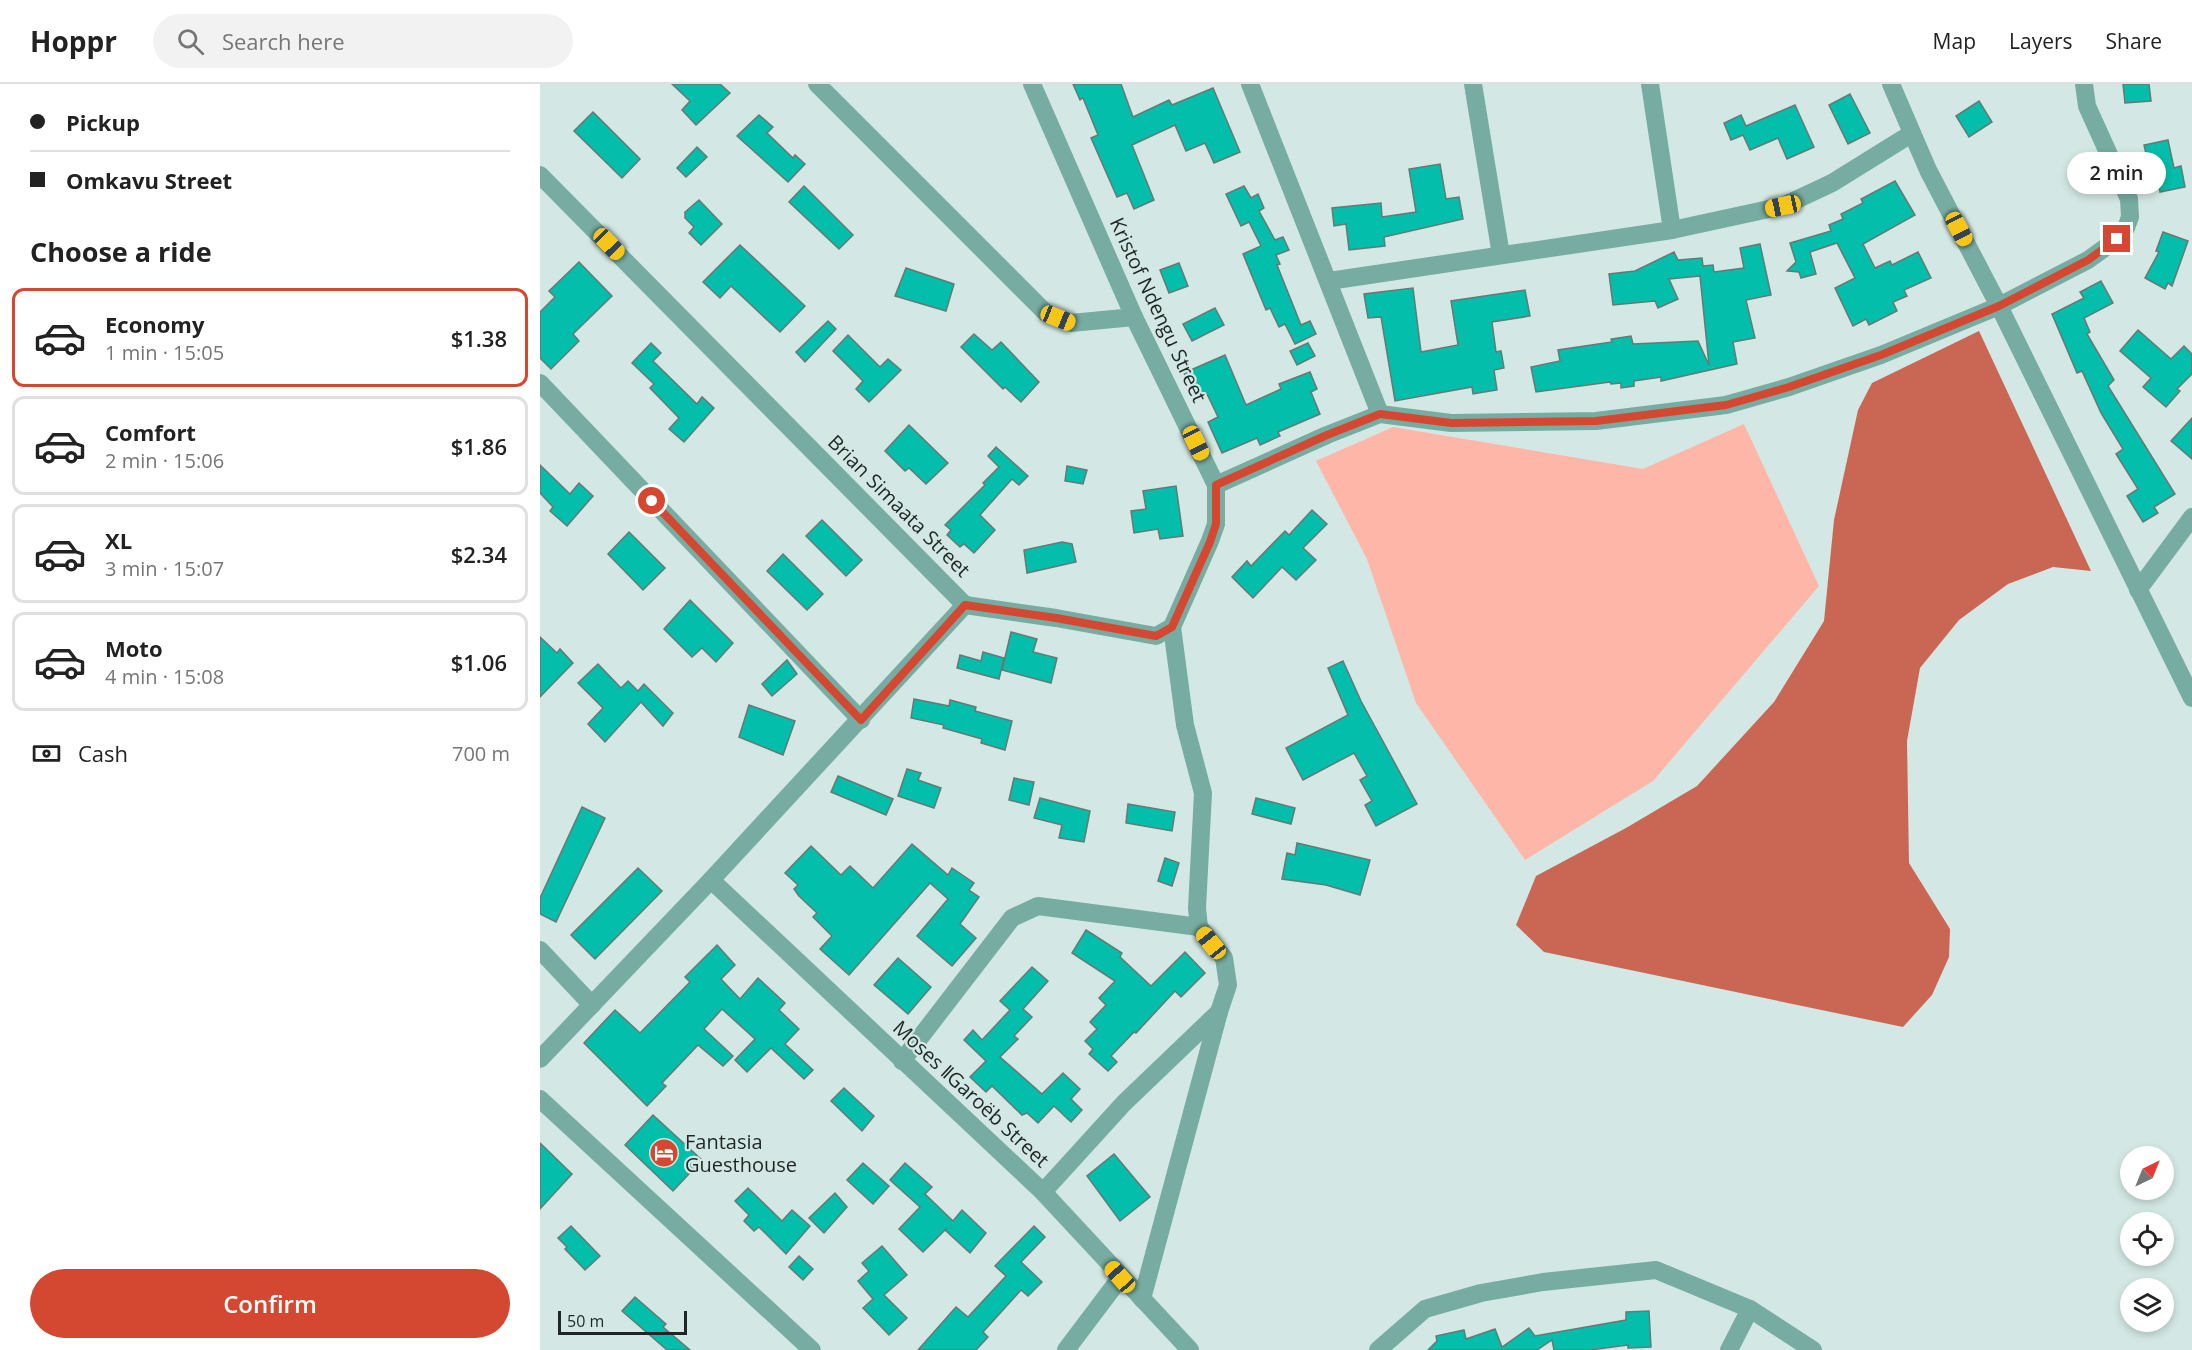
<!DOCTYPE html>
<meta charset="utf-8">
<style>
:root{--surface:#fff;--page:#f2f2f2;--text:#222;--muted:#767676;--line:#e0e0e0;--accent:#d44831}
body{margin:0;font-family:"Open Sans",sans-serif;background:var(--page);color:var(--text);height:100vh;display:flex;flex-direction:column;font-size:22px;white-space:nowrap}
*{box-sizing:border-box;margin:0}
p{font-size:20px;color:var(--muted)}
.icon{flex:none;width:33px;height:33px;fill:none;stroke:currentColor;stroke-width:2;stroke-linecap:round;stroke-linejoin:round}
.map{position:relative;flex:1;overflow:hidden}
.panel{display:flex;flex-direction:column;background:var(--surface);width:540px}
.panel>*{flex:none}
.banner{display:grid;align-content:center;height:132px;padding:0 30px;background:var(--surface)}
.needle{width:39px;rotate:43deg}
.tools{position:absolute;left:1580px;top:1062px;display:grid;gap:12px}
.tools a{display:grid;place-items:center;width:54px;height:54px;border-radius:50%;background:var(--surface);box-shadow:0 3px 9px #0003;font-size:30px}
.scale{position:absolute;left:18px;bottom:15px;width:129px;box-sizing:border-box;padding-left:6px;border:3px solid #1f2725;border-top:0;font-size:16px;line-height:21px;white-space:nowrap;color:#1f2725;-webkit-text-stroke:4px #d3e8e4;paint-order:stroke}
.end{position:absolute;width:27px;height:27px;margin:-14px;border:8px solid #d44831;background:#fff;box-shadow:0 0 0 3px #fff}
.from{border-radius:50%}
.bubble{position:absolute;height:42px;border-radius:21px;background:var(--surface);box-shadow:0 3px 9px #0003;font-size:20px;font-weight:600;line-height:42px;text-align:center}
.car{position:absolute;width:18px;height:36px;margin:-18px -9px;border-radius:8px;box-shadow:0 0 4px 2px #0007;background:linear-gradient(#f5c518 24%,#345 0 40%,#f5c518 0 76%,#345 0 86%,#f5c518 0)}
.banner b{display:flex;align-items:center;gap:21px;height:57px;font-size:22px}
.banner b+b{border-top:2px solid var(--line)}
.banner i{width:15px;height:15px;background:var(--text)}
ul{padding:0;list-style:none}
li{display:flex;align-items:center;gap:18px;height:99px;margin:0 12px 9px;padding:0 18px;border:3px solid var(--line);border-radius:12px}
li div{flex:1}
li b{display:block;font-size:22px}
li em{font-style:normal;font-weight:600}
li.current{border-color:var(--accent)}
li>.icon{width:54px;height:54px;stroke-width:1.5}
h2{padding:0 30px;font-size:27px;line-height:72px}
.pay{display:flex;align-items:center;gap:15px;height:66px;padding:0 30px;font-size:22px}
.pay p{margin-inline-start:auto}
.action{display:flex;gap:12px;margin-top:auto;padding:12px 30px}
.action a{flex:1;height:69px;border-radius:36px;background:var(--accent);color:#fff;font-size:24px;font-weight:600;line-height:69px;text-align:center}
header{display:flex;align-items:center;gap:36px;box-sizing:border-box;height:84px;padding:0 30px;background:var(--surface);border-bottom:2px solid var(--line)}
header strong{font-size:28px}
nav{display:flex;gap:33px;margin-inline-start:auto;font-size:21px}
.search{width:420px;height:54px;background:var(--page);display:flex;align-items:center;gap:15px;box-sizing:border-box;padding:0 21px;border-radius:33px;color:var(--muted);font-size:22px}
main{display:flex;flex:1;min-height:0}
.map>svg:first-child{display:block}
.green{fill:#fdb6a7}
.water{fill:#c96754}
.building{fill:#02beaa;stroke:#667975;stroke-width:1.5}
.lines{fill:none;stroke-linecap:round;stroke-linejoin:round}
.minor{stroke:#76aca2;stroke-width:18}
.route{stroke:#d44831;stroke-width:8}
.labels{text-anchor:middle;stroke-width:4.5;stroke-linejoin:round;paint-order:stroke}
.street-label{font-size:20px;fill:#1f2725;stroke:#d3e8e4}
.poi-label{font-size:20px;fill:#1f2725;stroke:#d3e8e4;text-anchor:start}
</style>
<header>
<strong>Hoppr</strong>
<div class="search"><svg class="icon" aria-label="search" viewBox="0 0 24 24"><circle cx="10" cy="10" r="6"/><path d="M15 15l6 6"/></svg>Search here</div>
<nav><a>Map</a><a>Layers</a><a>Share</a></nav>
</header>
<main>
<section class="panel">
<div class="banner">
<b><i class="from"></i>Pickup</b>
<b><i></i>Omkavu Street</b>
</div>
<h2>Choose a ride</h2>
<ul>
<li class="current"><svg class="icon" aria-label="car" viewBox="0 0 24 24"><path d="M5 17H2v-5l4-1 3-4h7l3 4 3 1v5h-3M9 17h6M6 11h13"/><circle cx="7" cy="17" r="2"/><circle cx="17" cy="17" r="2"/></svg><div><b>Economy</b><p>1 min · 15:05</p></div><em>$1.38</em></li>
<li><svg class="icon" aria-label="car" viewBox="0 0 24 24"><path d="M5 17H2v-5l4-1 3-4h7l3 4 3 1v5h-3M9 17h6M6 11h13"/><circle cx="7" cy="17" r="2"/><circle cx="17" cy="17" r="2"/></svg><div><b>Comfort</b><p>2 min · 15:06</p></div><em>$1.86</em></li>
<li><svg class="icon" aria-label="car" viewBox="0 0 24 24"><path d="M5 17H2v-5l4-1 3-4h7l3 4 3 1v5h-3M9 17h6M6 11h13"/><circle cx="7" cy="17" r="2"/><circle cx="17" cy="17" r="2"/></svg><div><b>XL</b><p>3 min · 15:07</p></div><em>$2.34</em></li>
<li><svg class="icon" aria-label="car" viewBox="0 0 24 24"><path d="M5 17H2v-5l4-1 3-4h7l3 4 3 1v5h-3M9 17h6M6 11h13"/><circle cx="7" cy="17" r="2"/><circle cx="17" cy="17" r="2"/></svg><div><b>Moto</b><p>4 min · 15:08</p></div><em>$1.06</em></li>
</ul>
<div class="pay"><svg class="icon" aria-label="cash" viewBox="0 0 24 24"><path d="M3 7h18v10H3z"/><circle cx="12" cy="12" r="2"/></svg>Cash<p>700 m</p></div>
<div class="action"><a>Confirm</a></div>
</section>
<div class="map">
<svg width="1652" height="1266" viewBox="0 0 1652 1266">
<rect width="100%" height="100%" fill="#d3e8e4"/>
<path class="green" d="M1204,340l75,162 -166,195 -128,79 -109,-157 -49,-144 -51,-98 77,-34 250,42z"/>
<path class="water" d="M1439,247l112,240 -38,-4 -45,17 -49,36 -39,48 -13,73 2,122 41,66 -1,28 -17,38 -29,32 -359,-75 -28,-27 20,-49 90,-48 71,-42 77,-84 50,-81 10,-101 24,-110 14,-27z"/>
<g class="building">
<path d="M132,0h48l10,9 -34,32 -14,-15 8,-9z"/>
<path d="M533,0h48l12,33 36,-17 3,5 41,-17 27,64 -26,11 -9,-20 -19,8 -11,-26 -43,20 22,55 -20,9 -7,-16 -10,4 -26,-59 7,-3 -15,-37 -3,2z"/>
<path d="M1583,0h26l2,17 -26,2z"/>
<path d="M1310,10l20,39 -22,11 -19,-39z"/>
<path d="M1439,17l13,21 -23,15 -13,-21z"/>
<path d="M1255,21l19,42 -27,12 -9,-21 -28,12 -7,-15 -12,5 -7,-17 17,-8 5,11z"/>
<path d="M53,28l47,47 -18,19 -48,-47z"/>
<path d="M219,31l14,12 -6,6 26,25 2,-3 10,9 -17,18 -51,-46z"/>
<path d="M1628,56l6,28 7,-2 4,21 -25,5 -5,-26 -6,1 -5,-22z"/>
<path d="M157,63l10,10 -21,20 -9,-9z"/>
<path d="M900,80l6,35 13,-2 4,22 -79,18 1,9 -36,4 -3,-26 -12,2 -2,-18 49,-5 1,14 34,-5 -7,-43z"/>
<path d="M1355,97l20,34 -52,29 12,24 15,-7 2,4 26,-13 13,26 -27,12 3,6 -14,6 4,9 -28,14 -3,-6 -13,7 -18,-38 20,-10 -18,-35 -27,9 6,22 -15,4 -2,-6 -12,-1 9,-9 -6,-19 41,-12 -2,-6 14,-6 -2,-5 22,-11 -2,-4z"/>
<path d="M264,102l49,49 -14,14 -50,-47z"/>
<path d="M704,102l7,12 7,-4 6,14 -5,3 16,29 8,-3 6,13 -13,5 4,9 -3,1 24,60 9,-4 6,13 -21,10 -10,-20 -6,3 -9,-19 -4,2 -23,-56 18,-8 -12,-24 -8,4 -15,-32z"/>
<path d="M159,116l23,24 -21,21 -12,-12 5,-6 -9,-9v-6z"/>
<path d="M1623,148l25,9 -16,45 -4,-3 -3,6 -20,-11 14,-26 -3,-1z"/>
<path d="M1220,160l11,51 -25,5 9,38 -22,4 4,22 -76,17v-4l-27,4v5l-13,2v-5l-10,1 -1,-2 -74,10 -5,-25 29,-6 -2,-11 54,-8 -1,-3 20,-3 2,8 65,-3 11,24 -9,-89 -31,3 9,20 -20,9 -3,-7 -42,4 -4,-31 26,-3 39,-19 4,8 24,-2 1,8 10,-1 1,7 30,-4 -4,-20z"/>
<path d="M200,161l65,61 -25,26 -49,-46 -11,12 -17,-16z"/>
<path d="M39,178l33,34 -39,38 6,7 -28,28 -11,-11v-46l15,-15 -6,-6z"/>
<path d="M639,179l9,23 -19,7 -9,-23z"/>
<path d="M366,184l48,16 -8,27 -51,-15z"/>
<path d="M1561,197l12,22 -29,15 6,14 -3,2 27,46 -6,6 67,108 -21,13 4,6 -15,9 -16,-26 11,-7 -22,-35 7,-5 -22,-36 -19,-42 -5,2 -25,-59 32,-16 -4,-6z"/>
<path d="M873,204l8,64 37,-7 -7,-44 74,-11 5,26 -38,6 4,30 5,-1 3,17 -10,2 3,20 -24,4 -1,-7 -77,14 -14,-84 -13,1 -4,-24z"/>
<path d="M675,224l9,17 -32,16 -9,-17z"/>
<path d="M288,237l8,8 -31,33 -9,-10z"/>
<path d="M1598,246l33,29 13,-13 8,8v20l-15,15 3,2 -14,16 -23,-20 8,-9 -31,-27z"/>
<path d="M434,250l18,16 9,-8 38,40 -18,20 -16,-15 -2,2 -42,-42z"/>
<path d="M308,251l32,32 8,-8 13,11 -32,32 -13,-13 7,-8 -30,-30z"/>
<path d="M111,259l10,10 -8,8 44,43 5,-7 12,11 -30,34 -15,-13 10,-11 -29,-30 4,-4 -22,-21z"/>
<path d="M768,259l7,13 -18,9 -7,-14z"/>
<path d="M685,271l21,50 35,-16 -2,-5 31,-12 7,17 -6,3 9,22 -42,18 2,4 -20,9 -3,-7 -35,15 -14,-31 10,-5 -11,-23 -11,5 -12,-26z"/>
<path d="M1652,334v41l-21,-18z"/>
<path d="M369,341l39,38 -22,21 -17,-16 -4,3 -20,-20z"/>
<path d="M456,363l32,29 -9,9 -7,-6 -32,36 15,15 -21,23 -10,-9 -4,3 -13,-12 4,-5 -6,-5 40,-40 -2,-2 16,-16 -11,-11z"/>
<path d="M0,381l30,29 9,-11 14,13 -26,30 -17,-15 3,-4 -13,-14z"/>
<path d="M527,382l20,4 -4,14 -18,-3z"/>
<path d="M636,402l7,50 -23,3 -2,-10 -24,4 -3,-22 15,-2 -3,-18z"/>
<path d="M772,426l15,14 -24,24 13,12 -20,20 -14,-13 -29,31 -21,-21 15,-16 4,5 34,-35 4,4z"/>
<path d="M282,436l40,40 -16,16 -40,-40z"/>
<path d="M89,448l36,36 -22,22 -35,-36z"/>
<path d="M522,458l10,2 4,18 -49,11 -3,-23z"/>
<path d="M243,470l40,40 -16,16 -40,-39z"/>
<path d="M150,516l43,43 -17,19 -14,-14 -10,9 -28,-28z"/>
<path d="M471,548l26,7 -4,13 24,6 -6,25 -49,-13z"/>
<path d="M0,553l17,16 3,-4 13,14 -33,34z"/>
<path d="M443,568l21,6 -5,21 -42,-11 3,-13 21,6z"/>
<path d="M247,576l10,14 -25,22 -10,-12z"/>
<path d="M803,577l18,40 56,103 -41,22 -11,-21 7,-4 -12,-21 7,-4 -13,-23 -51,27 -17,-32 62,-33 -20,-47z"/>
<path d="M58,580l23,24 7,-7 10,10 6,-7 29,29 -10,13 -22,-24 -36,40 -17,-18 15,-16 -25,-25z"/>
<path d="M374,615l35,7 1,-6 26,7 -1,4 37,10 -7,29 -24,-7 1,-4 -39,-11 1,-3 -33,-7z"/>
<path d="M209,621l46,16 -12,34 -44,-18z"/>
<path d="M367,685l14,4 -3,7 23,8 -7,20 -36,-12z"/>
<path d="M298,692l55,23 -7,16 -55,-23z"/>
<path d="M474,694l20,4 -5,23 -20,-5z"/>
<path d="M500,714l50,13 -6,31 -25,-4 3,-13 -28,-7z"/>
<path d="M716,714l39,10 -4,16 -39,-10z"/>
<path d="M588,720l47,8 -3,19 -46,-8z"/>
<path d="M42,723l23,11 -49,104 -16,-8v-16z"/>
<path d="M757,759l73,17 -10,35 -34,-10 -44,-6 5,-26 8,2z"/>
<path d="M372,760l36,31 4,-7 22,15 -5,7 10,7 -19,27 16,14 -24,28 -35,-30 31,-37 -18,-16 -81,92 -29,-26 12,-13 -19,-19 4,-4 -18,-17 -5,-7 4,-4 -13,-12 26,-27 30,29 9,-9 23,22z"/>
<path d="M625,774l14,5 -7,23 -14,-5z"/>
<path d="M98,784l24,23 -67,68 -24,-24z"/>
<path d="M546,846l36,23 -2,4 31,29 34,-34 20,21 -24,24 -6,-6 -39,42 -2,-1 -23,24 6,6 -9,9 -19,-17 4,-5 -8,-8 12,-12 -7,-7 16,-17 -7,-7 16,-17 -43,-28z"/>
<path d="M177,861l18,20 -14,14 19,20 18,-21 27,25 -6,7 20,19 -14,15 28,26 -9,9 -33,-31 -24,24 -12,-12 20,-21 -33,-30 -18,20 29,27 -10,10 -25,-21 -36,38 4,3 -19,20 -63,-63 31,-33 25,23 50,-51 -5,-5z"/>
<path d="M358,874l33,29 -23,27 -34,-29z"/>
<path d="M492,883l16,14 -25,28 9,8 -18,19 4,3 -18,18 42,37 21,-21 17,16 -9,10 11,11 -11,12 -17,-16 -16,17 -11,-10 -5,2 -30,-29 -6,6 -16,-15 16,-16 -22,-21 9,-10 9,10 28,-30 -10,-9z"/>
<path d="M304,1004l30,28 -12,15 -31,-30z"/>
<path d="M113,1031l49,45 -29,31 -48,-46z"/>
<path d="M0,1059l32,31 -32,35z"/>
<path d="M574,1070l36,43 -30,24 -33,-45z"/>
<path d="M323,1079l26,23 -16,18 -26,-24z"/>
<path d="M365,1079l27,24 -7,7 28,27 9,-11 24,23 -16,20 -25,-23 2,-2 -24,24 -24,-23 21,-22 -30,-27z"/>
<path d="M208,1104l34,33 10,-11 18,16 -24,28 -27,-27 -5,4 -10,-10 5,-6 -14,-14z"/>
<path d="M295,1109l12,14 -23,26 -15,-15z"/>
<path d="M31,1142l29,30 -15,14 -20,-21 2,-2 -9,-9z"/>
<path d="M494,1142l11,11 -24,25 21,20 -14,14 -7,-6 -38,42 5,5 -12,13h-58l38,-43 12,10 38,-41 -11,-10z"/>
<path d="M342,1162l25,29 -23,20 23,23 -18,17 -26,-27 10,-9 -15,-18 11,-10 -7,-8z"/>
<path d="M259,1172l14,13 -10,11 -14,-13z"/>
<path d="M95,1213l31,27 -3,3 27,23h-23l-45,-39z"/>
<path d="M1109,1227l2,36 -23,1v-3l-38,5h-36l-2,-10 -15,10h-109l9,-9 -1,-5 28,-6 2,9 29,-10 7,18 27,-19 6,8 91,-16v-8z"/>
</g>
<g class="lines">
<g class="minor">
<path d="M277,0l229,229 25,10 63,-6"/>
<path d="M710,0l130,330"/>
<path d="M933,0l28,171"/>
<path d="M1110,0l22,146"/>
<path d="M1351,0l37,86 71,136 193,392"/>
<path d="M0,91l425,430 -254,275 -171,179"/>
<path d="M789,197l343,-51 111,-24 49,-23 79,-49"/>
<path d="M0,299l321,337"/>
<path d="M676,401l111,-50 53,-21 71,9 145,-2 130,-16 63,-18 92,-32 118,-49 89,-46 29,-21 9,-11 4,-11 -1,-18 -42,-93 -3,-22"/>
<path d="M1598,506l54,-73"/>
<path d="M425,521l91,13 100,18 16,-9 38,-86 6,-17v-39l-82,-168 -102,-233"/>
<path d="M171,796l332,312 147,158"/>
<path d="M0,866l52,55"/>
<path d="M362,977l110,-143 26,-12 161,21"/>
<path d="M0,1015l272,251"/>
<path d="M503,1108l81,-89 95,-91 9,-27 -4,-27 -25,-31 -2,-19 6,-115 -18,-68 -13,-98"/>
<path d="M602,1215l77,-287"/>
<path d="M526,1266l55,-73"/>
<path d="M838,1266l47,-41 56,-16 62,-11 113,-12 94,39 63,41"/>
<path d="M1189,1266l21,-41"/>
</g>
</g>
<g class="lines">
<path class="route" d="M112,417l209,219 104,-115 91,13 100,18 16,-9 38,-85 6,-18v-39l111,-50 53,-21 71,9 145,-2 130,-16 63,-18 92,-32 118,-49 89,-46 29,-21"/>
</g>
<defs>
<g id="hotel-disc" transform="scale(1.5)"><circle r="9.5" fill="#d44831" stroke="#d3e8e4"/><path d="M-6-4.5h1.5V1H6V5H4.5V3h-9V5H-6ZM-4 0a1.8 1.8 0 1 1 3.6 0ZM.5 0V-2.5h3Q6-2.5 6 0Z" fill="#fff"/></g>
</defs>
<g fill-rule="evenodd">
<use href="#hotel-disc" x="124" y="1069"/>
</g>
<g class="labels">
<g class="street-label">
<text transform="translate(618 226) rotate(65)" y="7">Kristof Ndengu Street</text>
<text transform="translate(359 422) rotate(45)" y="7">Brian Simaata Street</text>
<text transform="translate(431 1010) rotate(43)" y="7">Moses ǁGaroëb Street</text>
</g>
<g class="poi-label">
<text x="145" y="1065">Fantasia<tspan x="145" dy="23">Guesthouse</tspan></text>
</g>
</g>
</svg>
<div class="tools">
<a><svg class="needle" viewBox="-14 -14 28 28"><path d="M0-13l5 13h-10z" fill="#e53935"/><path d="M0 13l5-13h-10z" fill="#767676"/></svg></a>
<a><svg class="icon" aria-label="locate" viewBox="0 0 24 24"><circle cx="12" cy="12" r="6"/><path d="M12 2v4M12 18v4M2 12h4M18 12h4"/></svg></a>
<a><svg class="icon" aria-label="layers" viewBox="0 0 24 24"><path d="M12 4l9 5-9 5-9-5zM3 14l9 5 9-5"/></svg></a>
</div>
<div class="scale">50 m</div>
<i class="end from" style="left:112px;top:417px"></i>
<i class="end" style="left:1577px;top:155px"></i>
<div class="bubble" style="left:1527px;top:68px;width:99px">2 min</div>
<i class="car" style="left:1243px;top:122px;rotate:258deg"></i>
<i class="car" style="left:1419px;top:145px;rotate:152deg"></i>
<i class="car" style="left:69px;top:160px;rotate:136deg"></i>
<i class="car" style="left:518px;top:234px;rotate:112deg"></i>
<i class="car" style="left:656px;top:359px;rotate:154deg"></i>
<i class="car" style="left:671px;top:859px;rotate:321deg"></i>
<i class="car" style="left:580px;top:1193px;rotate:318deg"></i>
</div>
</main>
